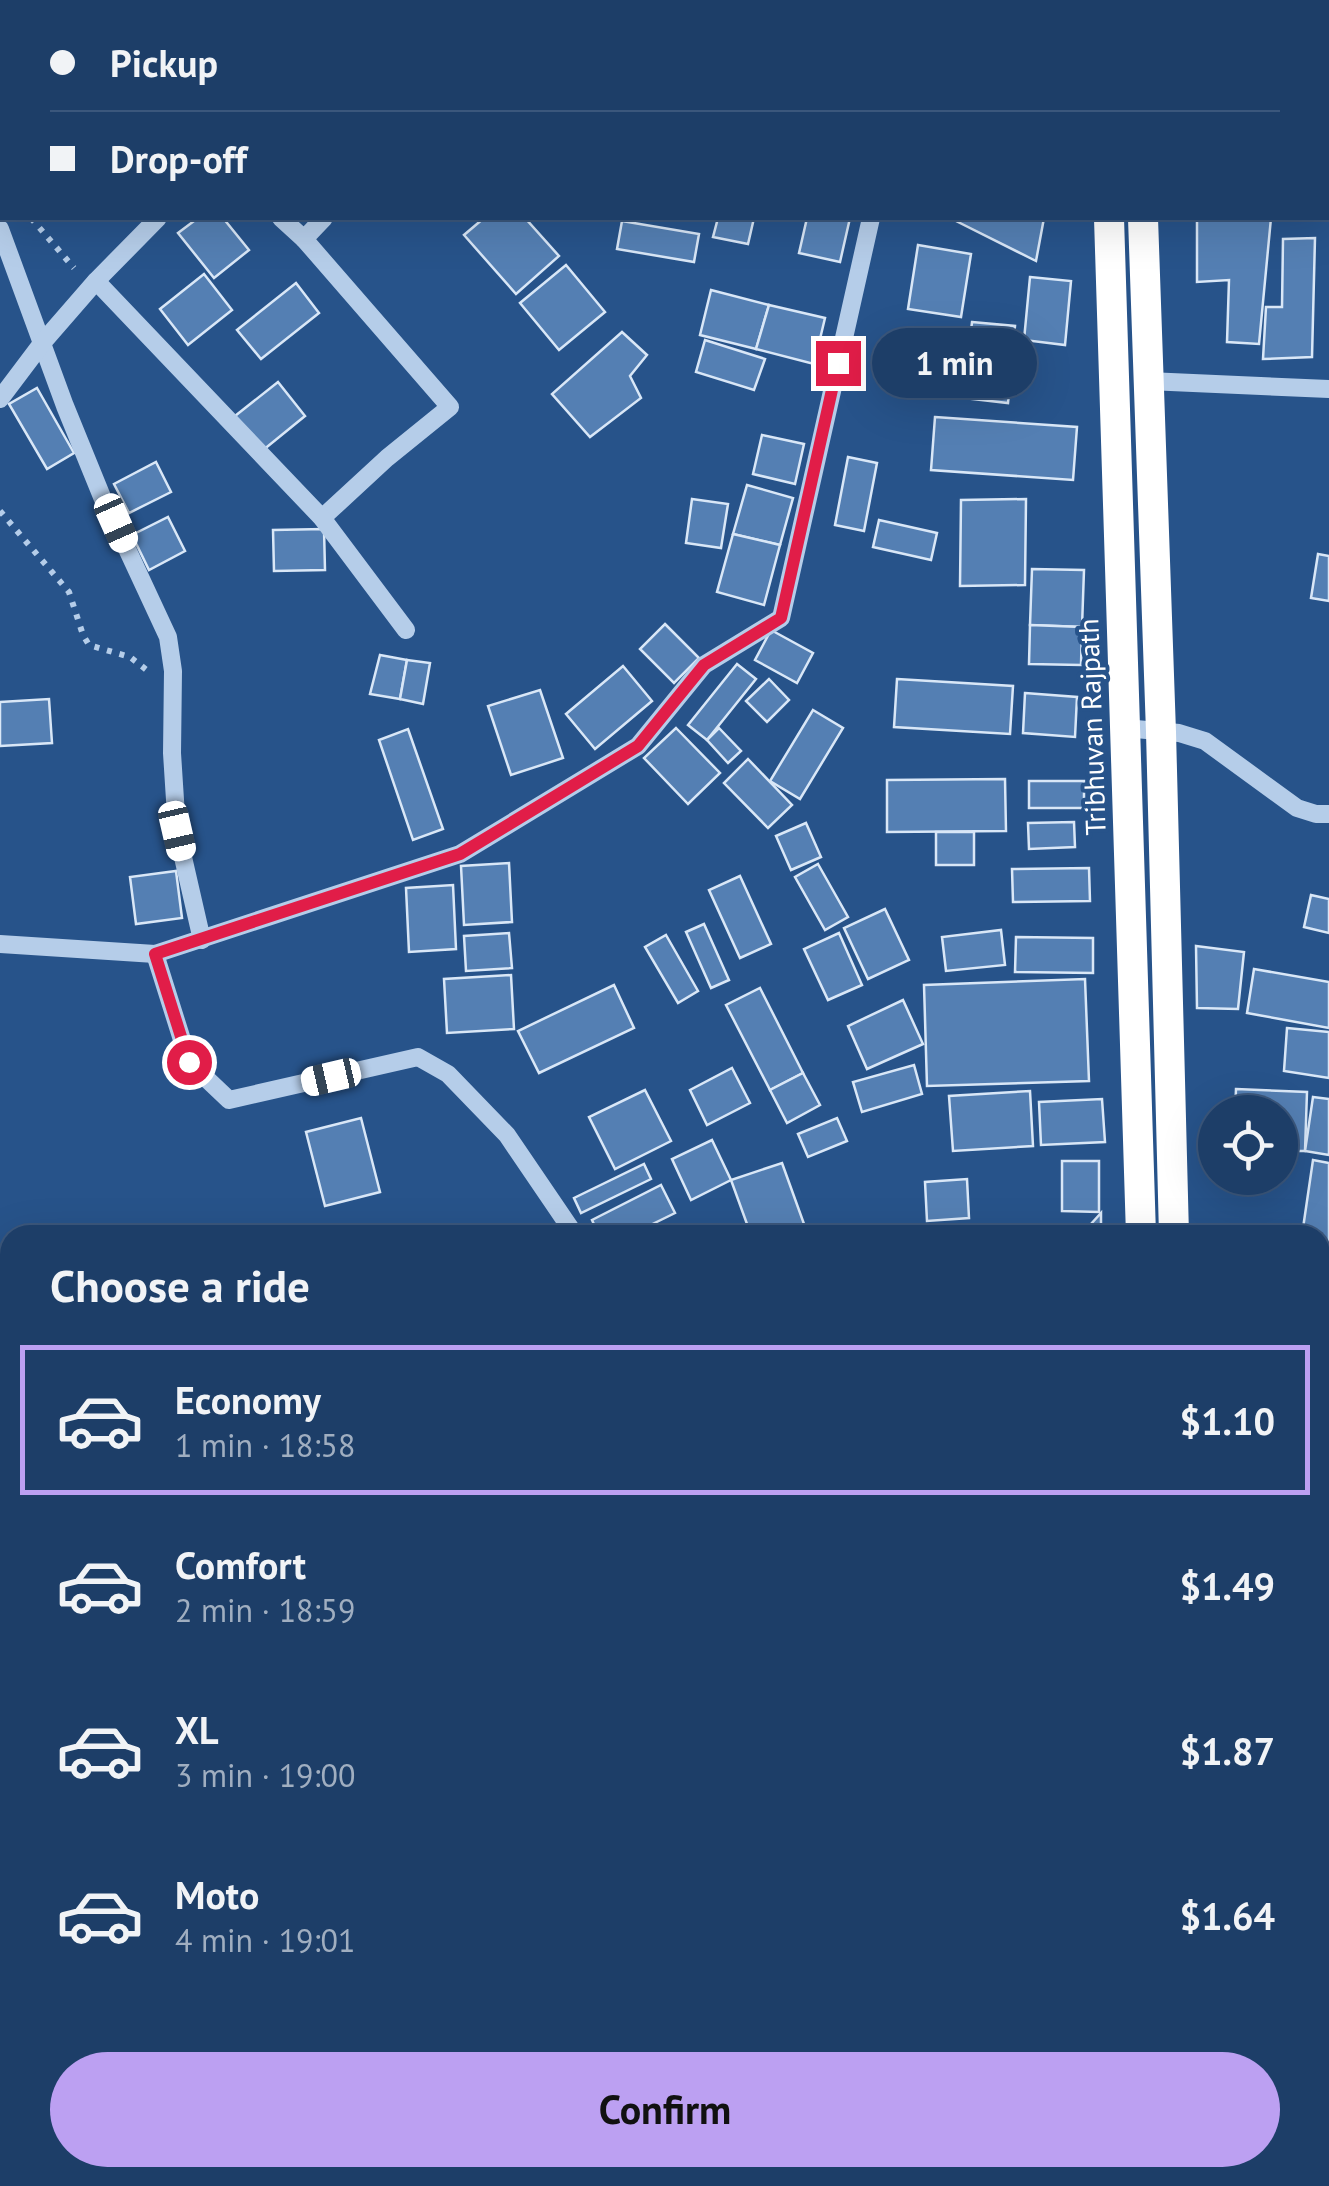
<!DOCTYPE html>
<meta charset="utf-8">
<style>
:root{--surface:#1d3e68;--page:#25456e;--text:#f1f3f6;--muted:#a0aec0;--line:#3b577c;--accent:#bca0f2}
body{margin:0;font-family:"PT Sans",sans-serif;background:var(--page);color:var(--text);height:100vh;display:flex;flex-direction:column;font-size:38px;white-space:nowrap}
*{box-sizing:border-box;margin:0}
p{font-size:32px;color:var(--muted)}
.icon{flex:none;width:55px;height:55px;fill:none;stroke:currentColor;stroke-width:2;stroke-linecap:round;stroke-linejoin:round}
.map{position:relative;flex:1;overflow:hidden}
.panel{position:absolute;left:0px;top:1225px;width:1330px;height:962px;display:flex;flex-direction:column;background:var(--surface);border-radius:30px 30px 0 0;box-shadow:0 10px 40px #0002,0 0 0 2px var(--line)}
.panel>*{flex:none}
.guide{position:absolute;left:0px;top:0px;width:1330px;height:220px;box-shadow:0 10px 40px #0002,0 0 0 2px var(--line);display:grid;align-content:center;height:220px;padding:0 50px;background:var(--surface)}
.controls{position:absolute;left:1198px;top:1095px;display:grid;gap:20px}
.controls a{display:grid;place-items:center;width:100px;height:100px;border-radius:50%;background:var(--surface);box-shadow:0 10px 40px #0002,0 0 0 2px var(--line);font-size:50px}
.end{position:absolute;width:45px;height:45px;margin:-22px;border:12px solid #e11d48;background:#fff;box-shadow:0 0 0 5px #fff}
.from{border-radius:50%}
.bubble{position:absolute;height:70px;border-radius:35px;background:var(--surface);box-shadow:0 10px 40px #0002,0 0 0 2px var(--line);font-size:32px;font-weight:600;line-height:70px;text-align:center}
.car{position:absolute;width:30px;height:60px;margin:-30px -15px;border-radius:12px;box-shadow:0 0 8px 2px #0007;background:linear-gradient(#fff 24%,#345 0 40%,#fff 0 76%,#345 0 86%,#fff 0)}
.guide b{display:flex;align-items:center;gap:35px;height:95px;font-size:38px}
.guide b+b{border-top:2px solid var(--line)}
.guide i{width:25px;height:25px;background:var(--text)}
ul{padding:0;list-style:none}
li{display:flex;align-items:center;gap:30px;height:150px;margin:0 20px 15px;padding:0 30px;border:5px solid transparent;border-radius:0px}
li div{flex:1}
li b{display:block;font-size:38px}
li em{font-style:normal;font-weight:600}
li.active{border-color:var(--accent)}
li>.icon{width:90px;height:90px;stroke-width:1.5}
h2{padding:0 50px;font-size:45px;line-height:120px}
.button{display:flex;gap:20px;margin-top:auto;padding:20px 50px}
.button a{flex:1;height:115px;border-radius:60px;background:var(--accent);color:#111;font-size:40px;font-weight:600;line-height:115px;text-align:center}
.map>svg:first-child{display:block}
.building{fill:#547fb3;stroke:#d9e7f7;stroke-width:2.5}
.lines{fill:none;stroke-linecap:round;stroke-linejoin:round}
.path{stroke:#b5cde9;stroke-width:6;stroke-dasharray:5 8;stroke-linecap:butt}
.minor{stroke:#b5cde9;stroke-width:18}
.highway{stroke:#fff;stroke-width:30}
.route{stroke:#e11d48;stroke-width:12}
.labels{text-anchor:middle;stroke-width:8;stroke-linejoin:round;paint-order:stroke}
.street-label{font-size:28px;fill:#fff;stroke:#27538a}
</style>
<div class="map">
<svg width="1329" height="2186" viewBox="0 0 1329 2186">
<rect width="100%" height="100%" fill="#27538a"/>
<g class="building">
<path d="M198,218h25l26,32 -35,28 -36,-45z"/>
<path d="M484,218h41l34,38 -43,38 -52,-59z"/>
<path d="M718,218h36l-6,26 -35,-7z"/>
<path d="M807,218h43l-10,44 -41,-9z"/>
<path d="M950,218h94l-8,43z"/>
<path d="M1197,218h74l-12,126 -32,-2 2,-62 -32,2z"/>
<path d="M622,221l77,13 -5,28 -77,-13z"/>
<path d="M1315,238l-3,119 -49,2 3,-52h16l1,-68z"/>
<path d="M918,245l53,9 -10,63 -53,-8z"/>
<path d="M566,265l39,47 -46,38 -39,-47z"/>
<path d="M204,274l28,36 -44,35 -28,-36z"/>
<path d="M1030,277l41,4 -6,64 -41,-5z"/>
<path d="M296,283l23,30 -58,46 -24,-29z"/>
<path d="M711,290l58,15 -13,44 -56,-14z"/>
<path d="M769,305l56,13 -11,46 -58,-15z"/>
<path d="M972,322l43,4 -7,77 -45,-5z"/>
<path d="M622,332l25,23 -17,21 11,22 -51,39 -38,-43z"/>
<path d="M705,340l60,19 -11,31 -58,-18z"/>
<path d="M278,382l27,34 -43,35 -27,-35z"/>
<path d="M37,388l37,65 -27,16 -38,-65z"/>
<path d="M935,417l142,10 -4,53 -142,-10z"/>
<path d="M762,435l42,9 -9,40 -42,-10z"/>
<path d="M848,457l29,6 -13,68 -29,-6z"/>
<path d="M156,462l15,30 -42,21 -15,-29z"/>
<path d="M747,485l46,13 -13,47 -47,-11z"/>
<path d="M692,499l36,5 -7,44 -35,-5z"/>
<path d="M1026,499l-1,86 -65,1 1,-86z"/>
<path d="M168,517l17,34 -36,19 -17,-35z"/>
<path d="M879,520l58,13 -6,27 -58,-13z"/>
<path d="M324,529l1,41 -51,1 -1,-41z"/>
<path d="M733,534l47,11 -16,60 -47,-13z"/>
<path d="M1318,554l11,2v45l-18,-3z"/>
<path d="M1032,569l52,1 -2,57 -52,-2z"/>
<path d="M665,624l34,34 -25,25 -34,-34z"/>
<path d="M1030,625l52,2 -1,38 -52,-1z"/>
<path d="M771,630l42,23 -16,30 -42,-23z"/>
<path d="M380,655l27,5 -7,39 -30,-5z"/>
<path d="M407,660l23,3 -7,41 -23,-5z"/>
<path d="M737,664l19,15 -49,61 -19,-15z"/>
<path d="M623,666l29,35 -57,48 -29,-35z"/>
<path d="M769,679l20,21 -22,22 -21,-21z"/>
<path d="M897,679l116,7 -3,48 -116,-7z"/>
<path d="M540,690l23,68 -52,17 -23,-69z"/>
<path d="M1025,693l52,4 -2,40 -52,-4z"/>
<path d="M49,699l3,44 -52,3v-44z"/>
<path d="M813,710l30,18 -43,71 -30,-18z"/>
<path d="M676,728l44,45 -32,31 -44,-46z"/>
<path d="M719,728l22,23 -13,12 -21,-23z"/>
<path d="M408,729l35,100 -30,11 -34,-100z"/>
<path d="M748,759l44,46 -24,23 -44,-45z"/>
<path d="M1005,779l1,52 -119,1v-52z"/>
<rect x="1029" y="781" width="55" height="27"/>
<path d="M1074,822l1,25 -46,2 -1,-26z"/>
<path d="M806,823l15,34 -30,13 -15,-34z"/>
<rect x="936" y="832" width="38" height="33"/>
<path d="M509,863l3,59 -48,3 -3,-59z"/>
<path d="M818,864l30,53 -23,13 -30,-53z"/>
<path d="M1089,868l1,33 -77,1 -1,-33z"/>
<path d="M176,871l6,47 -46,6 -6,-47z"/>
<path d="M740,876l31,68 -31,14 -31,-68z"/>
<path d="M453,885l3,64 -47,3 -3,-64z"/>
<path d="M1311,895l18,4v34l-25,-6z"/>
<path d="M885,909l24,51 -41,19 -24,-51z"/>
<path d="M704,924l25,56 -18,8 -25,-56z"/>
<path d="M1001,930l4,35 -59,6 -4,-34z"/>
<path d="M509,933l3,35 -46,3 -2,-35z"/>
<path d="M839,933l23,52 -34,15 -24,-51z"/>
<path d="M666,935l32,56 -20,12 -33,-56z"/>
<path d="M1016,937l77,1v35l-78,-1z"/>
<path d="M1196,946l48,6 -6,57 -41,-1z"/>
<path d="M1254,969l75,13v46l-82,-15z"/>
<path d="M511,975l3,54 -67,4 -3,-54z"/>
<path d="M1085,979l4,102 -162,5 -3,-101z"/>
<path d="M614,985l20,43 -95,45 -21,-42z"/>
<path d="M760,988l43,85 -33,17 -44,-85z"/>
<path d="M903,1000l20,44 -56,25 -19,-43z"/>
<path d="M1287,1028l42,4v46l-45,-7z"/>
<path d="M914,1065l8,29 -60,18 -9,-30z"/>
<path d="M732,1068l18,35 -43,22 -17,-35z"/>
<path d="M803,1073l17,32 -33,18 -17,-33z"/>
<path d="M1236,1089l71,3 -2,59h-25v-39h-45z"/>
<path d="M645,1090l26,51 -56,28 -26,-52z"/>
<path d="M1030,1091l3,55 -80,5 -4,-55z"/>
<path d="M1313,1097l16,2v56l-24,-4z"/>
<path d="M1102,1099l3,43 -64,3 -2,-43z"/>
<path d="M361,1118l19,74 -55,14 -19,-74z"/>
<path d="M837,1118l10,23 -39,16 -10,-23z"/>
<path d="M712,1140l19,40 -40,20 -19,-41z"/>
<path d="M1313,1160l16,3v128l-9,-1v-55h-18z"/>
<path d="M1062,1161h37v51l-37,-1z"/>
<path d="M782,1163l26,72h-57l-20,-55z"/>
<path d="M644,1164l7,15 -70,34 -7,-15z"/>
<path d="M967,1179l2,39 -42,3 -2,-39z"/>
<path d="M661,1185l14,28 -45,22h-31l-7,-15z"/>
<path d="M1101,1213v22h-20z"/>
<path d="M931,1229l67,6h-67z"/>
<path d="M1320,1319l9,2v34l-9,-2z"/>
<path d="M1320,1354l9,2v77l-9,-2z"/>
<path d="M1329,1878v61l-9,2v-35l5,-1 -5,-24z"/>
</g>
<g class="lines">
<g class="path">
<path d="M0,191l2,1"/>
<path d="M31,218l43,50"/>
<path d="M0,511l69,81 14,43 6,10 41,12 18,14"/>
<path d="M0,1931l10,-1"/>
<path d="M260,2178l9,8"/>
</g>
<g class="minor">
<path d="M316,0l2,2"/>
<path d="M1328,207h1"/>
<path d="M281,218l23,21 20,-21"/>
<path d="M0,229l65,177 44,108 6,9 53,114 5,34 -1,82 5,78 25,109"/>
<path d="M304,239l146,168 -63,51 -65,60"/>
<path d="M96,281l226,237 84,112"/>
<path d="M1148,381l181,8"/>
<path d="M0,399l43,-57 53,-61 62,-63"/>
<path d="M1125,728l54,5 26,8 92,67 19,6h13"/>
<path d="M0,944l155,10 305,-100 178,-108 66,-81 77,-47 90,-400"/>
<path d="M155,954l34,108 40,38 189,-43 30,17 59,61 68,100"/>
<path d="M1320,1867l9,-3"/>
</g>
<g class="highway">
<path d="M1112,2v-2"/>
<path d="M1146,2v-2"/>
<path d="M1109,218l32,1017"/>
<path d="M1143,218l18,514 13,503"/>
<path d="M1174,2178v8"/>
</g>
</g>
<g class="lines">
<path class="route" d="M189,1062l-34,-108 305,-100 178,-108 66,-81 77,-47 57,-255"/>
</g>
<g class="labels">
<g class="street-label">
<text transform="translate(1092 727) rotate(-92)" y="10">Tribhuvan Rajpath</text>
</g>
</g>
</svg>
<div class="controls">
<a><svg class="icon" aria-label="locate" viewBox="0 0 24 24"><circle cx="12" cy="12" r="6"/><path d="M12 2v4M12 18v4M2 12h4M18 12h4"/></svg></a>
</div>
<i class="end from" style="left:189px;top:1062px"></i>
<i class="end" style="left:838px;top:363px"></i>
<div class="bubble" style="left:872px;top:328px;width:165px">1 min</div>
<i class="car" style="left:116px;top:523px;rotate:156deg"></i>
<i class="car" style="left:177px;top:831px;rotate:167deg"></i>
<i class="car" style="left:331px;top:1077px;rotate:257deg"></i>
<div class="guide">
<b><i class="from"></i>Pickup</b>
<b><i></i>Drop-off</b>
</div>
<section class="panel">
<h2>Choose a ride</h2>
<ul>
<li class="active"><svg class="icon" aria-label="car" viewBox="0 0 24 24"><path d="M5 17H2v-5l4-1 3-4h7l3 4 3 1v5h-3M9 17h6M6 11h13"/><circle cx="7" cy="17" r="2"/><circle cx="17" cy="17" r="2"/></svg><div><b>Economy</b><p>1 min · 18:58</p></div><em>$1.10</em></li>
<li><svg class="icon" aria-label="car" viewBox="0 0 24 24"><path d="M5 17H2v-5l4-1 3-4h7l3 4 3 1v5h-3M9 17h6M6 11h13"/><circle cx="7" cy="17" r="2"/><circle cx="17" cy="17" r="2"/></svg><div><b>Comfort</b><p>2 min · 18:59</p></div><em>$1.49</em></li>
<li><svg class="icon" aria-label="car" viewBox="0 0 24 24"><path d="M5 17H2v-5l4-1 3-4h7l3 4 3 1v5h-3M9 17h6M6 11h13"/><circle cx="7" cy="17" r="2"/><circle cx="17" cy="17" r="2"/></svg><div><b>XL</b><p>3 min · 19:00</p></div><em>$1.87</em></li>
<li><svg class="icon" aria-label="car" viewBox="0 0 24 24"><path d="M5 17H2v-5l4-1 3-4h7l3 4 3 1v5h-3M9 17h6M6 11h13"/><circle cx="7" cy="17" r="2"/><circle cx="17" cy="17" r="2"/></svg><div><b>Moto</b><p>4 min · 19:01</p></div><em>$1.64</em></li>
</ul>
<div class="button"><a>Confirm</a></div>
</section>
</div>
